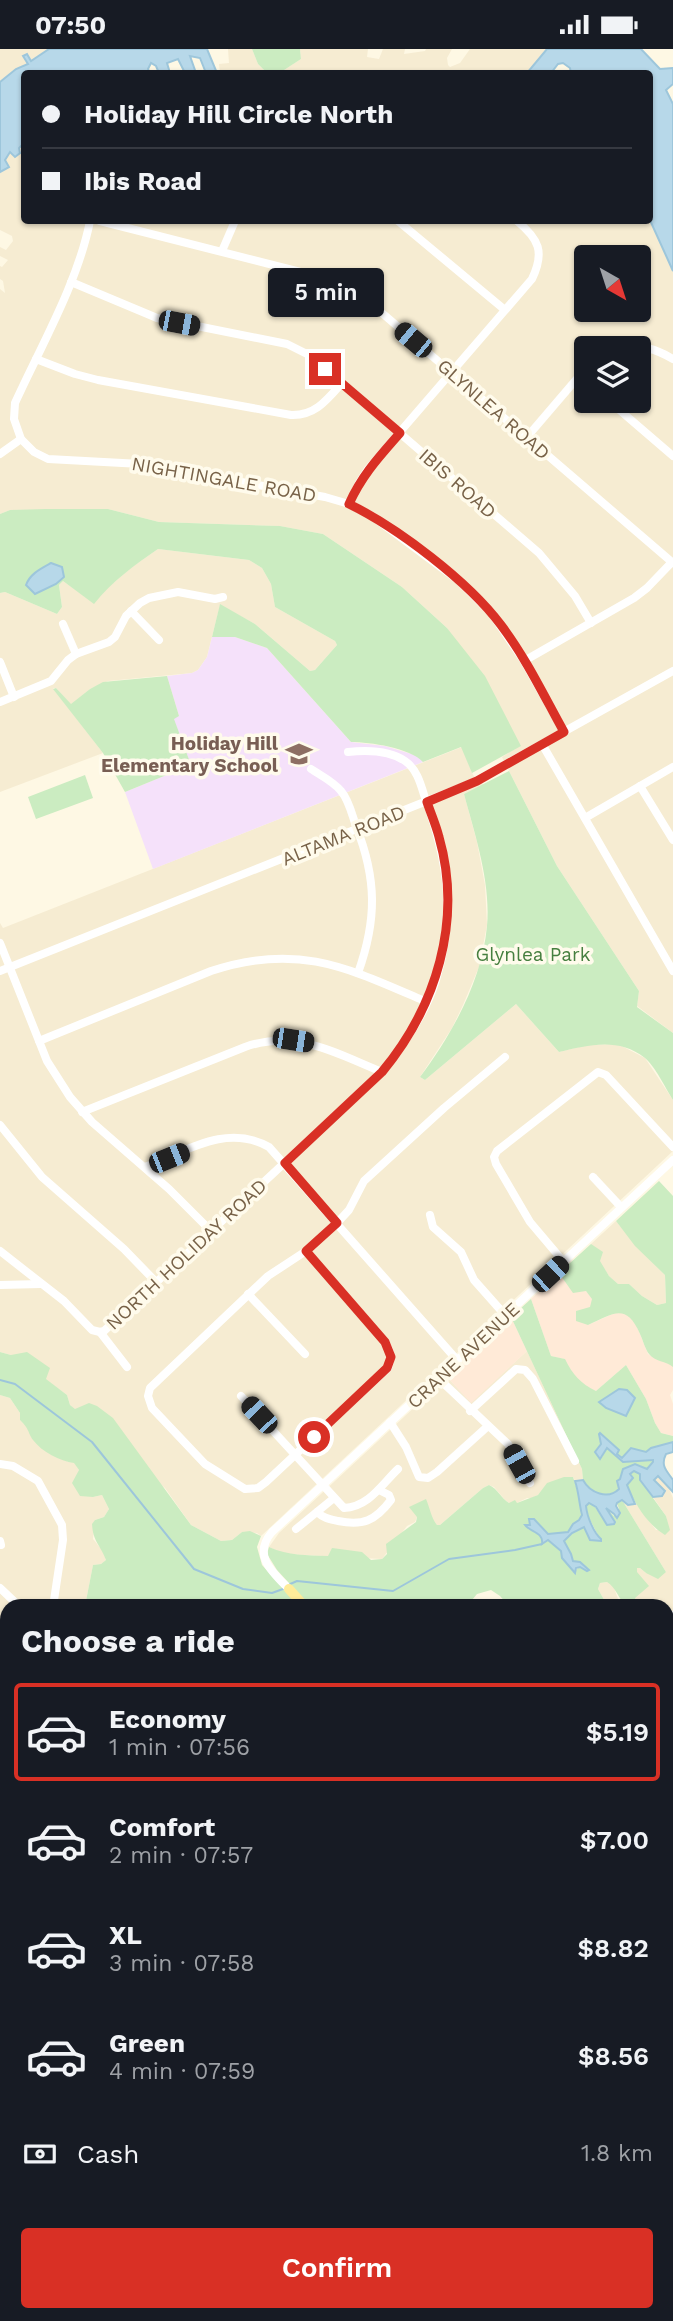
<!DOCTYPE html>
<meta charset="utf-8">
<style>
:root{--surface:#171b24;--page:#242831;--text:#f1f3f6;--muted:#9ea1a6;--line:#363941;--accent:#d93025}
body{margin:0;font-family:"Work Sans",sans-serif;background:var(--page);color:var(--text);height:100vh;display:flex;flex-direction:column;font-size:26px;white-space:nowrap}
*{box-sizing:border-box;margin:0}
p{font-size:23px;color:var(--muted)}
.icon{flex:none;width:38px;height:38px;fill:none;stroke:currentColor;stroke-width:2;stroke-linecap:round;stroke-linejoin:round}
.map{position:relative;flex:1;overflow:hidden}
.details{position:absolute;left:0px;top:1550px;width:674px;height:723px;display:flex;flex-direction:column;background:var(--surface);border-radius:21px 21px 0 0;box-shadow:0 2px 5px #0004}
.details>*{flex:none}
.guide{position:absolute;left:21px;top:21px;width:632px;height:154px;border-radius:7px;box-shadow:0 2px 5px #0004;display:grid;align-content:center;height:154px;padding:0 21px;background:var(--surface)}
.needle{width:46px;rotate:141deg}
.controls{position:absolute;left:574px;top:196px;display:grid;gap:14px}
.controls a{display:grid;place-items:center;width:77px;height:77px;border-radius:7px;background:var(--surface);box-shadow:0 2px 5px #0004;font-size:35px}
.end{position:absolute;width:32px;height:32px;margin:-16px;border:9px solid #d93025;background:#fff;box-shadow:0 0 0 4px #fff}
.from{border-radius:50%}
.bubble{position:absolute;height:49px;border-radius:7px;background:var(--surface);box-shadow:0 2px 5px #0004;font-size:23px;font-weight:600;line-height:49px;text-align:center}
.car{position:absolute;width:21px;height:42px;margin:-21px -10px;border-radius:9px;box-shadow:0 0 5px 2px #0007;background:linear-gradient(#222 24%,#8ab4d8 0 40%,#222 0 76%,#8ab4d8 0 86%,#222 0)}
.guide b{display:flex;align-items:center;gap:24px;height:66px;font-size:26px}
.guide b+b{border-top:2px solid var(--line)}
.guide i{width:18px;height:18px;background:var(--text)}
ul{padding:0;list-style:none}
li{display:flex;align-items:center;gap:21px;height:98px;margin:0 14px 10px;padding:0 7px;border:4px solid transparent;border-radius:7px}
li div{flex:1}
li b{display:block;font-size:26px}
li em{font-style:normal;font-weight:600}
li.current{border-color:var(--accent)}
li>.icon{width:63px;height:63px;stroke-width:1.5}
h2{padding:0 21px;font-size:32px;line-height:84px}
.pay{display:flex;align-items:center;gap:18px;height:77px;padding:0 21px;font-size:26px}
.pay p{margin-inline-start:auto}
.action{display:flex;gap:14px;margin-top:auto;padding:14px 21px}
.action a{flex:1;height:80px;border-radius:7px;background:var(--accent);color:#fff;font-size:28px;font-weight:600;line-height:80px;text-align:center}
.status{display:flex;justify-content:space-between;align-items:center;height:49px;padding:0 35px;background:var(--surface);direction:ltr}
.status svg{height:19px;fill:currentColor}
.map>svg:first-child{display:block}
.residential{fill:#f6ecd2;fill-rule:evenodd}
.commercial{fill:#ffead7}
.education{fill:#f5e1fa}
.green{fill:#cbecc1}
.water{fill:#b7d8e9;stroke:#9dc6db;stroke-width:2}
.lines{fill:none;stroke-linecap:round;stroke-linejoin:round}
.stream{stroke:#9dc6db;stroke-width:2}
.minor{stroke:#fff;stroke-width:8}
.major{stroke:#ffec9a;stroke-width:10}
.route{stroke:#d93025;stroke-width:9}
.labels{text-anchor:middle;stroke-width:7;stroke-linejoin:round;paint-order:stroke}
.street-label{font-size:19px;fill:#786248;stroke:#fffbec}
.education-label{font-size:19px;font-weight:bold;fill:#785e54;stroke:#fffbec;text-anchor:end}
.park-label{font-size:19px;fill:#467f3f;stroke:#fffbec}
</style>
<div class="status"><b>07:50</b><svg viewBox="0 0 49 12"><path d="M0 12V9h3v3zM5 12V6h3v6zM10 12V3h3v9zM15 12V0h3v12zM26 1h20v11H26zM47 4h2v5h-2z"/></svg></div>
<div class="map">
<svg width="673" height="2272" viewBox="0 0 673 2272">
<rect width="100%" height="100%" fill="#fef8e4"/>
<g class="residential">
<path d="M0,0h49l-18,12 -7,-4 4,7 -12,5 -16,13z"/>
<path d="M228,0h24l6,15 9,9h-47l-1,-9 10,-1z"/>
<path d="M300,0h68l-1,8 12,2 4,-10h22l-1,5 21,-3 1,-2h26l-5,9 1,7 2,2 10,-4 10,-14h77l-20,24h-248l22,-14z"/>
<path d="M24,94v78h625v-3l24,53v762l-36,-27 2,-15 -82,-125 -55,-109 18,-11 -73,-118 -45,-41 -79,-53 -43,-8 -121,-4 -51,-13 -98,1 -10,4v-225l5,4 -2,-12 -3,-2v-13l2,1 6,-7 -8,-4v-9l6,3 7,-9 -1,-5 -12,-6v-58l9,-5 -4,-7 1,-5 14,-5 -1,-2zM586,208h53v53h-53zM586,299h53v53h-53z"/>
<path d="M158,500l91,11 13,8 9,16 4,23 60,34 2,4 -22,25 -5,1 -55,-47 -35,-19 -13,52 -9,13 -6,3 -84,8 -18,8 -19,16 -15,-17h-3l50,65 -103,39v-199l5,-1 52,22 5,-7 -3,-22 4,-4 31,22 10,-12 28,-24z"/>
<path d="M462,698l11,28 11,10 -20,9 13,48 8,43 2,40 -8,42 -16,38 -11,23 -32,49 5,3 91,-76 43,48 28,-7 31,-1 27,14 28,42v51l-412,385 -4,-3 -15,-1 -10,8 -11,1 -30,-16 -26,-37 -95,-83 -3,-10 -56,-40 -11,-3v-429l3,5z"/>
<path d="M616,1172l20,25 29,29 1,28 -9,2 -15,-9 -13,-12h-11l-9,-8 -10,-15 -8,-17z"/>
<path d="M527,1302l55,118 1,11 -8,1 -2,-4 -41,21h-5l-10,5h-8l-4,-3 -11,-13 -5,-2 -6,3 -43,37h-3l-5,-6 -15,-2 -2,5 -8,4 -25,33 -98,-5 -15,-7 10,-14 168,-156 24,25z"/>
<path d="M0,1346l10,3 10,15v7l10,9 38,33h6l5,8 -2,6 16,21 9,-2 7,14 -5,8 -9,3 -2,19 10,12 3,9 -5,4 -8,1 -8,41 -78,1v438l-7,-8z"/>
<path d="M658,1427l9,8 6,14v209l-3,-4 -3,2v-98l-61,-1 1,-1 -9,-16 2,-6 7,-1 6,3 5,14 8,7 9,-8 2,-30h3l6,5 20,-1 -44,-72 10,5 3,-3 21,28h13l-3,-14 -13,-19 9,-1 3,-5 -11,-12z"/>
<path d="M667,2046l6,6v220h-64l-6,-6h64z"/>
<path d="M358,2266h129l-6,6h-129z"/>
</g>
<g class="commercial">
<path d="M559,1224l10,13 17,5 7,8 -5,26 29,-13 9,1 9,9 13,32 8,5 15,5 2,3v23l-3,5 3,9v32l-12,-3 -6,-10 -9,-24 -20,-34 -30,26 -13,-6 -11,-12 -8,-14 -13,-3 -20,-57z"/>
<path d="M511,1268l16,34 -56,52 -24,-26z"/>
<path d="M7,2058v86l-7,-7v-73z"/>
<path d="M127,2266h112l5,6h-124z"/>
</g>
<path class="education" d="M212,588h23l32,11 84,94 34,4 33,10 5,6 -270,107 -28,-77 66,-27 -18,-47 6,-2 -12,-40 25,-3 6,-3 9,-13z"/>
<g class="green">
<path d="M252,0h48l1,10 -20,13 -14,1 -9,-9z"/>
<path d="M45,460h63l51,13 121,4 43,8 79,53 45,41 38,48 36,70 -49,27 -11,-26 -38,15c-13,-14 -53,-20 -72,-20l-84,-94 -32,-11h-23l8,-33 35,20 55,47 5,-1 22,-25 -2,-4 -60,-34 -4,-23 -9,-16 -13,-8 -91,-11c-23,16 -46,32 -64,55l-31,-23 -4,4 3,22 -5,7 -52,-22 -5,1v-79l10,-4z"/>
<path d="M167,627l12,40 -5,3 17,46 -66,27 -22,-39 -50,-64 3,-1 15,16 19,-15 13,-7z"/>
<path d="M509,722l48,95 82,125 -2,16 36,26v67c-7,-11 -18,-34 -28,-42 -26,-21 -57,-13 -86,-6l-43,-48 -91,76 -5,-3c32,-43 62,-96 67,-151 4,-44 -12,-91 -23,-132z"/>
<path d="M85,726l8,23 -57,21 -8,-22z"/>
<path d="M659,1132l14,15v171c-7,-6 -18,-5 -24,-13 -4,-5 -6,-14 -9,-20 -14,-32 -27,-20 -52,-9l-12,-4v-10l14,-4 2,-8 -6,-8 -13,2 -14,-20 32,-29 12,8 -3,9 9,15 9,8h11l13,12 15,9 9,-2 -1,-28 -30,-29 -19,-25z"/>
<path d="M531,1250l20,57 14,3c8,16 15,24 31,32l30,-26 20,34 9,24 6,10 12,3v6l-22,6 -5,5 -15,-5 -9,10 -5,-4 1,-4 -19,-16 3,23 5,-9 21,13h2l24,-1 -7,9 -8,-4 -18,9 -2,15c-7,8 -22,5 -31,1l-5,-10 -1,-11 -71,-152z"/>
<path d="M0,1303l11,3 16,-3 23,16 -4,11 21,16 3,10 5,4 14,-6 8,3 16,12 78,107 30,16 11,-1 10,-8 8,-1 11,5 -4,11 5,18 37,41h-214l8,-41 8,-1 5,-4c-6,-16 -13,-18 -14,-36l3,-4 9,-3 5,-8 -7,-14 -9,2 -13,-1 -8,-13 7,-13 -5,-7c-14,-2 -32,-11 -41,-23 -6,-9 -3,-10 -13,-20v-7l-10,-15 -10,-3z"/>
<path d="M634,1422l6,3v6l26,36 4,14 -5,5c-18,-11 -30,-31 -38,-50l3,-2v-9z"/>
<path d="M564,1428h9c5,14 8,27 8,41l-8,6 -5,8 -20,2 -12,-10 -8,1v4l10,3 5,9 5,-1 13,11 12,21 7,-5 7,4 1,-1 -8,-8 -7,-1 -2,-7 -7,-13 7,-8 13,-6 6,13 11,1 -12,-23 -3,-12 3,-3 4,1 14,21 5,-8 -6,-9 8,8 5,-7 -2,-6 5,-3 44,72 -8,7 -12,-6 -6,-5h-3v4l12,14 -14,12 1,4 -4,4h-5c-9,-7 -11,-19 -20,-24l-7,1 -2,6 9,16 -1,1h-97l-9,-10 -9,-6 -14,4 -5,6 1,6 -18,-1 -5,2h-139l-34,-37 -10,-16 2,-7c20,9 37,8 59,9l4,-8 30,4 9,8 11,-1 5,-5 -1,-10 30,-22 1,-5 -8,-10 17,-8c4,9 5,19 11,26h3l43,-37 6,-3c9,4 12,13 20,18l6,-3 2,3 21,-8 9,-12z"/>
<path d="M0,2137l7,7v102l-7,3z"/>
</g>
<g class="water">
<path d="M49,0h158l10,24h-11l-6,-15 -10,-2 6,17h-11l-7,-14 -11,4 3,10h-11l-3,-7 -5,-3 -3,6 2,4h-126v70l-5,5 1,5 -5,4 -5,-5 -5,8 4,7 -9,5v-90l16,-13 12,-5 -5,-8 4,-2 4,7z"/>
<path d="M547,0h94l19,20 13,-1v16l-7,6 7,14v167l-24,-53v-145h-78l-1,-5 -7,-5 -5,1 -7,9h-24z"/>
<path d="M51,514l11,4 2,10 -8,7 -21,10 -9,-9c4,-11 14,-16 25,-22z"/>
<path d="M619,1340l8,1 8,8 -9,18 -20,-8 -7,-6z"/>
<path d="M600,1384l19,17 -2,4 5,4 9,-10 15,4 5,-4 22,-6v10l-7,2c-6,12 1,17 7,26v12l-15,-16 -4,4 11,11 -3,5 -9,1 -13,-17v-6l-6,-3 -4,3 3,4 -6,7 8,19 -7,1 -6,-5 -5,3 -1,3 4,7 -3,5 -3,-4 -8,-6 9,14 -1,2 -7,1 -11,-18 -7,-4 -3,3c1,11 8,27 15,33v2l-11,-1 -6,-13 -12,6 -8,8 7,13 2,7 7,1 9,8 -2,1 -7,-4 -4,1 -1,5 -13,-15 -1,-7 -13,-11 -6,4c2,-12 -12,-12 -17,-19h5l-1,-6h5l14,15 20,-2 5,-8 6,-4 3,-5c-3,-12 -3,-22 -7,-34l8,-1c7,13 25,20 36,9l-2,-8 3,-2 3,-10 12,-5 12,5 6,-7v-2l-30,2 -16,-14 -7,11 -5,-7 6,-8 -2,-10z"/>
</g>
<g class="lines">
<g class="stream">
<path d="M0,1331l15,4 77,58 102,127 49,20 29,4 11,-4"/>
<path d="M288,1536l9,-4 96,10 56,-32 66,-9 27,-6"/>
<path d="M0,2207l4,4 -4,4"/>
<path d="M0,2247l7,8"/>
<path d="M18,2266l5,6"/>
</g>
<g class="minor">
<path d="M90,172c-12,61 -49,125 -75,182l-1,16 7,20 13,13 14,7 93,5 184,33 24,7 23,12 86,64 34,34 32,47 40,71"/>
<path d="M100,172l224,57 24,10 20,13 305,262"/>
<path d="M398,172l107,89"/>
<path d="M222,202l13,-30"/>
<path d="M71,233l86,36 130,26 22,11 230,198 36,43 16,27"/>
<path d="M620,299c20,-4 36,1 53,11"/>
<path d="M36,310l39,15 23,6 193,35c24,1 36,-15 51,-32"/>
<path d="M609,352l64,55"/>
<path d="M527,388l59,-69"/>
<path d="M0,405l21,-15"/>
<path d="M349,455l10,-21 9,-14 164,-190c13,-27 7,-40 -15,-58"/>
<path d="M131,562l28,29"/>
<path d="M63,575l13,30"/>
<path d="M524,612l110,-63 13,-10 25,-26"/>
<path d="M0,613l14,35"/>
<path d="M0,653l51,-21 17,-21 8,-6 33,-12 6,-5 11,-21 14,-13 9,-5 29,-6 37,7 8,-2"/>
<path d="M542,695l131,227"/>
<path d="M311,720c9,6 23,13 30,22 8,9 11,24 15,35 21,53 21,94 2,147"/>
<path d="M640,737l33,54"/>
<path d="M585,769l88,-51"/>
<path d="M0,894l47,118 23,36 22,25 77,67 42,42"/>
<path d="M0,922l472,-188 201,-112"/>
<path d="M39,992l172,-70c87,-29 137,-3 216,31"/>
<path d="M82,1063l163,-65c51,-18 90,6 137,25"/>
<path d="M0,1076l42,52 82,72 32,33"/>
<path d="M145,1118c41,-16 82,-44 124,-20l188,213"/>
<path d="M593,1128l28,30"/>
<path d="M430,1166l3,12 28,25 13,28 31,35"/>
<path d="M0,1202l64,50 28,29 8,2 27,35"/>
<path d="M306,1202l79,91c6,10 7,16 3,26l-122,114 -8,6 -13,1 -40,-25 -53,-56 -4,-12 2,-8 118,-112 38,-25 31,-28 12,-13 15,-29 80,-73 61,-51"/>
<path d="M563,1212l-33,-39 -34,-58 -2,-7 3,-6 101,-79 8,3 67,72"/>
<path d="M0,1236l41,-1"/>
<path d="M248,1245l57,60"/>
<path d="M100,1283l4,-1 278,-259c22,-27 43,-57 54,-92 20,-66 12,-119 -11,-182 -4,-13 -8,-29 -20,-37 -16,-11 -38,-11 -57,-9"/>
<path d="M438,1329l70,66 22,39"/>
<path d="M241,1347l103,112c25,-1 38,-24 54,-39"/>
<path d="M470,1362l46,-42 9,1 8,9 42,82"/>
<path d="M390,1373l16,25 13,30 9,1 9,-6 51,-46"/>
<path d="M0,1415l13,2 25,15 24,44 1,15 -10,67"/>
<path d="M317,1463c6,6 12,7 21,9 25,5 37,0 53,-21l-2,-5 -10,-5"/>
<path d="M296,1480l38,-31"/>
<path d="M0,1492l1,4"/>
<path d="M0,1539l20,19"/>
<path d="M289,1540c-17,-17 -37,-34 -17,-57l401,-372"/>
<path d="M667,1572l6,-6"/>
<path d="M0,1600l7,5"/>
<path d="M667,1642l6,8"/>
<path d="M0,1737h7"/>
<path d="M0,1834l7,-4"/>
<path d="M667,1845l6,-5"/>
<path d="M667,1969l6,-6"/>
<path d="M0,1981l7,7"/>
<path d="M0,2000l7,7"/>
<path d="M667,2051l6,7"/>
<path d="M0,2056l7,-6"/>
<path d="M667,2145l6,-6"/>
<path d="M667,2233l6,-6"/>
<path d="M250,2266l5,6"/>
<path d="M612,2266l6,6"/>
<path d="M225,2272l7,-6"/>
<path d="M341,2272l6,-6"/>
<path d="M438,2272l6,-6"/>
<path d="M625,2272l6,-6"/>
</g>
<g class="major">
<path d="M289,1540l16,18"/>
<path d="M667,1749l6,-6"/>
<path d="M667,1941l6,7"/>
<path d="M104,2272l6,-6"/>
</g>
</g>
<g class="lines">
<path class="route" d="M314,1388l73,-69 4,-11 -6,-15 -79,-91 31,-28 -52,-60 97,-91c54,-65 81,-151 57,-235 -3,-12 -8,-23 -12,-35l50,-21 87,-49c-20,-36 -38,-74 -63,-107 -33,-44 -103,-97 -152,-121 13,-29 30,-47 51,-71l-75,-64"/>
</g>
<defs>
<g id="school-bare" transform="scale(2.1)"><path d="M0-5L7-2L0 1L-7-2ZM-4 1L0 2.5L4 1V4Q0 6-4 4Z" fill="#8d6e63" stroke="#fffbec" stroke-width="2.5" paint-order="stroke"/></g>
</defs>
<g fill-rule="evenodd">
<use href="#school-bare" x="299" y="705"/>
</g>
<g class="labels">
<g class="street-label">
<text transform="translate(494 360) rotate(41)" y="7">GLYNLEA ROAD</text>
<text transform="translate(224 430) rotate(10)" y="7">NIGHTINGALE ROAD</text>
<text transform="translate(458 434) rotate(41)" y="7">IBIS ROAD</text>
<text transform="translate(343 786) rotate(-22)" y="7">ALTAMA ROAD</text>
<text transform="translate(186 1205) rotate(-43)" y="7">NORTH HOLIDAY ROAD</text>
<text transform="translate(463 1306) rotate(-43)" y="7">CRANE AVENUE</text>
</g>
<g class="education-label">
<text x="278" y="701">Holiday Hill<tspan x="278" dy="22">Elementary School</tspan></text>
</g>
<g class="park-label">
<text x="533" y="912">Glynlea Park</text>
</g>
</g>
</svg>
<div class="controls">
<a><svg class="needle" viewBox="-14 -14 28 28"><path d="M0-13l5 13h-10z" fill="#e53935"/><path d="M0 13l5-13h-10z" fill="#9ea1a6"/></svg></a>
<a><svg class="icon" aria-label="layers" viewBox="0 0 24 24"><path d="M12 4l9 5-9 5-9-5zM3 14l9 5 9-5"/></svg></a>
</div>
<i class="end from" style="left:314px;top:1388px"></i>
<i class="end" style="left:325px;top:320px"></i>
<div class="bubble" style="left:268px;top:219px;width:116px">5 min</div>
<i class="car" style="left:179px;top:274px;rotate:101deg"></i>
<i class="car" style="left:413px;top:291px;rotate:310deg"></i>
<i class="car" style="left:293px;top:991px;rotate:99deg"></i>
<i class="car" style="left:169px;top:1109px;rotate:68deg"></i>
<i class="car" style="left:550px;top:1225px;rotate:47deg"></i>
<i class="car" style="left:259px;top:1366px;rotate:317deg"></i>
<i class="car" style="left:519px;top:1415px;rotate:331deg"></i>
<div class="guide">
<b><i class="from"></i>Holiday Hill Circle North</b>
<b><i></i>Ibis Road</b>
</div>
<section class="details">
<h2>Choose a ride</h2>
<ul>
<li class="current"><svg class="icon" aria-label="car" viewBox="0 0 24 24"><path d="M5 17H2v-5l4-1 3-4h7l3 4 3 1v5h-3M9 17h6M6 11h13"/><circle cx="7" cy="17" r="2"/><circle cx="17" cy="17" r="2"/></svg><div><b>Economy</b><p>1 min · 07:56</p></div><em>$5.19</em></li>
<li><svg class="icon" aria-label="car" viewBox="0 0 24 24"><path d="M5 17H2v-5l4-1 3-4h7l3 4 3 1v5h-3M9 17h6M6 11h13"/><circle cx="7" cy="17" r="2"/><circle cx="17" cy="17" r="2"/></svg><div><b>Comfort</b><p>2 min · 07:57</p></div><em>$7.00</em></li>
<li><svg class="icon" aria-label="car" viewBox="0 0 24 24"><path d="M5 17H2v-5l4-1 3-4h7l3 4 3 1v5h-3M9 17h6M6 11h13"/><circle cx="7" cy="17" r="2"/><circle cx="17" cy="17" r="2"/></svg><div><b>XL</b><p>3 min · 07:58</p></div><em>$8.82</em></li>
<li><svg class="icon" aria-label="car" viewBox="0 0 24 24"><path d="M5 17H2v-5l4-1 3-4h7l3 4 3 1v5h-3M9 17h6M6 11h13"/><circle cx="7" cy="17" r="2"/><circle cx="17" cy="17" r="2"/></svg><div><b>Green</b><p>4 min · 07:59</p></div><em>$8.56</em></li>
</ul>
<div class="pay"><svg class="icon" aria-label="cash" viewBox="0 0 24 24"><path d="M3 7h18v10H3z"/><circle cx="12" cy="12" r="2"/></svg>Cash<p>1.8 km</p></div>
<div class="action"><a>Confirm</a></div>
</section>
</div>
